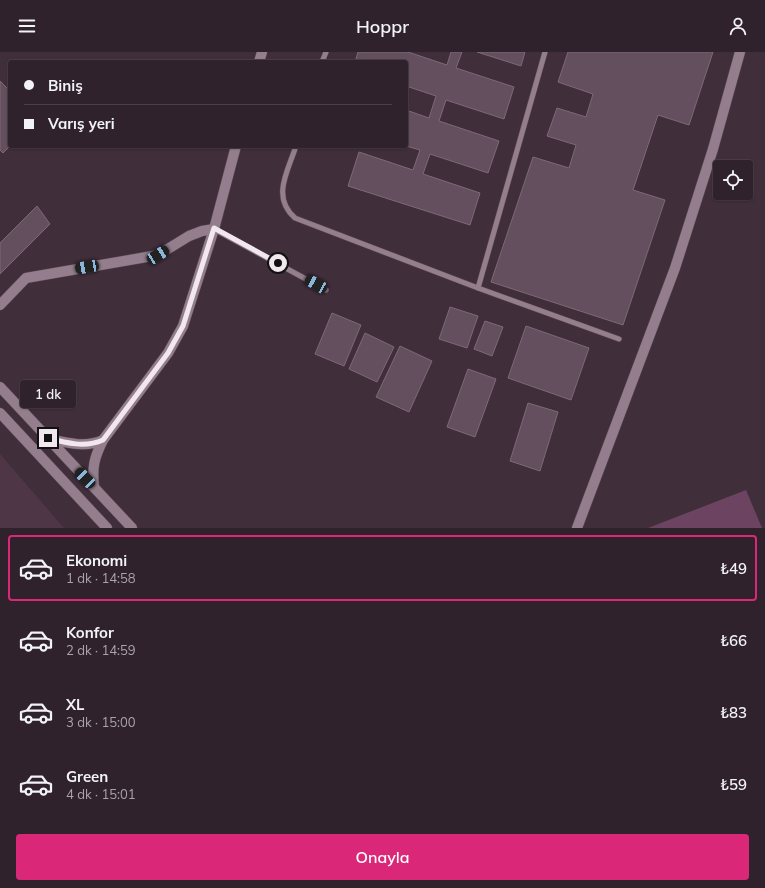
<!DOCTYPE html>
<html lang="tr">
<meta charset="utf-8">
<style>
:root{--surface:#30222c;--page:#3c2f38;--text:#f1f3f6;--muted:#a8a4a9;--line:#4b3f48;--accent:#db2777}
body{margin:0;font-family:Mulish,sans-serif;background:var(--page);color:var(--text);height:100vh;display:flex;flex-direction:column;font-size:15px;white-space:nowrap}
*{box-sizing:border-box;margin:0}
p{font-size:13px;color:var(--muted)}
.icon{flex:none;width:22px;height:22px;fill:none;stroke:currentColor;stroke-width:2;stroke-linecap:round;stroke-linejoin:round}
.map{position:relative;height:476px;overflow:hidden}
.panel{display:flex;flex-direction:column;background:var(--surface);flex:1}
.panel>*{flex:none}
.top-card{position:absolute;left:8px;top:8px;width:400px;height:88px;border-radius:4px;box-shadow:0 1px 3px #0004,0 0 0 1px var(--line);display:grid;align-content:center;height:88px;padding:0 16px;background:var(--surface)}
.tools{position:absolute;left:713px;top:108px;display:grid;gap:8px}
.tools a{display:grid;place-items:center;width:40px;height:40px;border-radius:4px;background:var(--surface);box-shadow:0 1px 3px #0004,0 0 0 1px var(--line);font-size:20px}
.end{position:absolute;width:18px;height:18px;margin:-9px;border:5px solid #f3e7ef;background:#111;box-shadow:0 0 0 2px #111}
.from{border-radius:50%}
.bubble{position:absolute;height:28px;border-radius:4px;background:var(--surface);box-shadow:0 1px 3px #0004,0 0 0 1px var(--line);font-size:13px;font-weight:600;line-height:28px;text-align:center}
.car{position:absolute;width:12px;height:24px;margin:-12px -6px;border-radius:5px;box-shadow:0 0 3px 1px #0007;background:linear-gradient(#222 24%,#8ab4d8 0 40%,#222 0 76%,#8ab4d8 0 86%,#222 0)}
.top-card b{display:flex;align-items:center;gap:14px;height:38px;font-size:15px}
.top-card b+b{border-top:1px solid var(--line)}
.top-card i{width:10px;height:10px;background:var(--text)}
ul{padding:7px 0 0;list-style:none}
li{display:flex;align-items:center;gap:12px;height:66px;margin:0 8px 6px;padding:0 8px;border:2px solid transparent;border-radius:4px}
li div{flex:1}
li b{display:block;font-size:15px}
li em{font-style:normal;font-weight:600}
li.selected{border-color:var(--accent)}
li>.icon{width:36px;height:36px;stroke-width:1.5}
.action{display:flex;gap:8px;margin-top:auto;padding:8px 16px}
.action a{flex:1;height:46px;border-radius:4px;background:var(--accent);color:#fff;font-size:16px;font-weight:600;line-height:46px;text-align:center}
header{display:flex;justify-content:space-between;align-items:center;height:52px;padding:0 16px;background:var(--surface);font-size:18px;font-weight:600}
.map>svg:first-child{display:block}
.built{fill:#4e3647}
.green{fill:#6d4362}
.building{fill:#634f5d;stroke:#7d6977}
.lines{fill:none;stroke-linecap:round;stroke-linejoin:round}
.lane-casing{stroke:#5b4c57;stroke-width:6}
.street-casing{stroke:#5b4c57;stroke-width:11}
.lane{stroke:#947e8d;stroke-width:5}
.street{stroke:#947e8d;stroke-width:10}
.route{stroke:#f3e7ef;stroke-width:5}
</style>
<header><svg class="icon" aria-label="menu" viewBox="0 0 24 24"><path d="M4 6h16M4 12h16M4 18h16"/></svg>Hoppr<svg class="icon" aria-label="person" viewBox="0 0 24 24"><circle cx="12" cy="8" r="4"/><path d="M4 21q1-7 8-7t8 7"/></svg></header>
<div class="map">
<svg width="765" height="476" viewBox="0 0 765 476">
<rect width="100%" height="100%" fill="#402e3b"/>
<path class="built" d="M0,402l64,74h-64z"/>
<path class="green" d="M746,438l16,38h-114z"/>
<g class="building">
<path d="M358,0h50l39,13 4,-13h11l-6,16 58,19 -10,32 -58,-19 -7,21 60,20 -11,32 -58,-19 -7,20 57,19 -10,32 -122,-39 11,-34 54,18 7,-20 -14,-4v-36l23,8 7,-22 -30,-10v-24h-51z"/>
<path d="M477,0h48l-4,14z"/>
<path d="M568,0h145l-24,73 -31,-10 -25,75 32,10 -42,125 -132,-43 42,-125 36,11 7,-23 -29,-9 10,-28 29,9 7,-23 -35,-12z"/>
<path d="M0,29l10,10v55l-7,7 -3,-3z"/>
<path d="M37,154l13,18 -50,50v-31z"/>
<path d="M450,255l28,9 -11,32 -28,-9z"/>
<path d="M332,261l29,12 -17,41 -29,-12z"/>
<path d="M485,269l18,6 -11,29 -18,-7z"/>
<path d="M526,274l63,22 -18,52 -63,-22z"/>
<path d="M365,281l29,14 -17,35 -28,-13z"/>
<path d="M400,294l32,15 -23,51 -33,-15z"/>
<path d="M468,317l28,10 -21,58 -28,-10z"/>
<path d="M528,351l30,9 -18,59 -30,-10z"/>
</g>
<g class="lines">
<g class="lane-casing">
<g id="lane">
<path d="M322,10l4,-10"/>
<path d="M296,94c-8,25 -25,51 -1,72l183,70 141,51"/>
<path d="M214,177l112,61"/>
<path d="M478,236l67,-236"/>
</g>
</g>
<g class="street-casing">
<g id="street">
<path d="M259,10l3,-10"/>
<path d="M0,253l26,-27 132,-23 31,-19 13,-5 12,-2"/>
<path d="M0,335l132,141"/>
<path d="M0,361l107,115"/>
<path d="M49,387c18,4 37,9 54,1"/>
<path d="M94,435c-2,-20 0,-29 9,-47l65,-87 15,-27 31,-97 22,-83"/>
<path d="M577,476l98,-260 38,-119 27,-97"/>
</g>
</g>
<use href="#lane" class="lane"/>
<use href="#street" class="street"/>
</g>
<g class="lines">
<path class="route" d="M48,386c18,5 37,10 55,2l65,-87 15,-27 31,-98 64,35"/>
</g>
</svg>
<div class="tools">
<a><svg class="icon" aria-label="locate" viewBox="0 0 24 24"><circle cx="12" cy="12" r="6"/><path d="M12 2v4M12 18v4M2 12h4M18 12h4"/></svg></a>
</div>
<i class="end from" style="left:278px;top:211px"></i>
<i class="end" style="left:48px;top:386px"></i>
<div class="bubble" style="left:20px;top:328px;width:56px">1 dk</div>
<i class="car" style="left:158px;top:203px;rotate:58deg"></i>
<i class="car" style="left:87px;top:215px;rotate:260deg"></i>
<i class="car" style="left:316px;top:232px;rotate:299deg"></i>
<i class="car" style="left:85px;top:426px;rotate:316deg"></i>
<div class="top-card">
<b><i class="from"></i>Biniş</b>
<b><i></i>Varış yeri</b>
</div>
</div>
<section class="panel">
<ul>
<li class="selected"><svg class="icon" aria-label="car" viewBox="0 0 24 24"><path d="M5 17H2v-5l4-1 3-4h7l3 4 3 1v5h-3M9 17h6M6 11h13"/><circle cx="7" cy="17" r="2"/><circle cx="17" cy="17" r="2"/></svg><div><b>Ekonomi</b><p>1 dk · 14:58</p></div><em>₺49</em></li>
<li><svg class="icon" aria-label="car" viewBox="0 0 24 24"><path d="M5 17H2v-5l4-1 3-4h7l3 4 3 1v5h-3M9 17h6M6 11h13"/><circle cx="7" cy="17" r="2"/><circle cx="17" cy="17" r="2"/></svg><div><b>Konfor</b><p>2 dk · 14:59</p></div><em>₺66</em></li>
<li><svg class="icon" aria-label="car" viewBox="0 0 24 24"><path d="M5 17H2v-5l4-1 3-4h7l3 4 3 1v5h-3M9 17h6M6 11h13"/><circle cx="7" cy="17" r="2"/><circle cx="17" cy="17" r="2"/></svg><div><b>XL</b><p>3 dk · 15:00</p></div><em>₺83</em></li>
<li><svg class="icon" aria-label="car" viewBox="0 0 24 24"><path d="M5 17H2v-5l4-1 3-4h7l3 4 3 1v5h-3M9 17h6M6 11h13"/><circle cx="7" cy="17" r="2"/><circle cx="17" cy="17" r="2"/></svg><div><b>Green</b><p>4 dk · 15:01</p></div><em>₺59</em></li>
</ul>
<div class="action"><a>Onayla</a></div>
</section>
